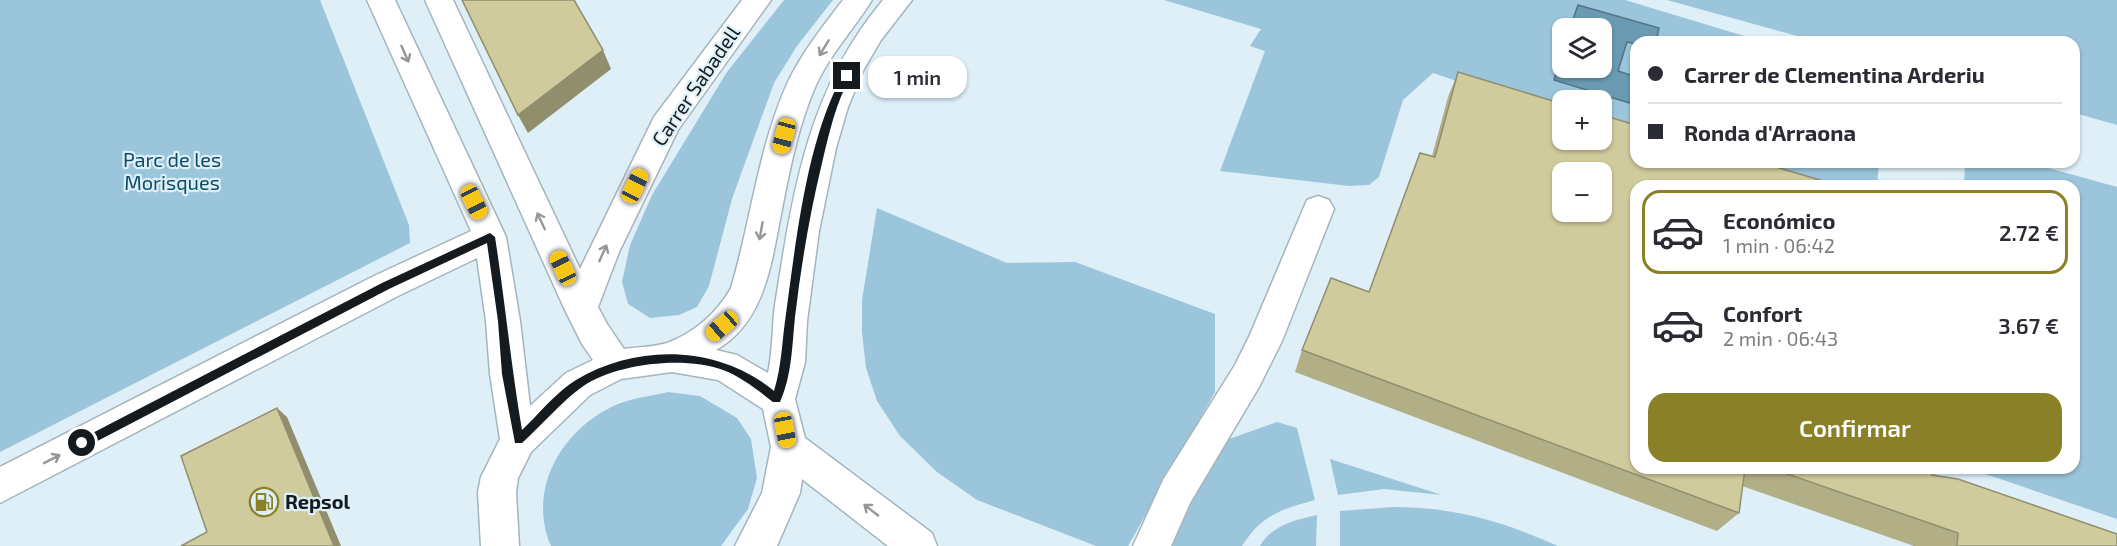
<!DOCTYPE html>
<html lang="es">
<meta charset="utf-8">
<style>
:root{--surface:#fff;--page:#f2f2f3;--text:#2b2b33;--muted:#7c7c81;--line:#e1e1e2;--accent:#898027}
body{margin:0;font-family:"Exo 2",sans-serif;background:var(--page);color:var(--text);height:100vh;display:flex;flex-direction:column;font-size:22px;white-space:nowrap}
*{box-sizing:border-box;margin:0}
p{font-size:20px;color:var(--muted)}
.icon{flex:none;width:33px;height:33px;fill:none;stroke:currentColor;stroke-width:2;stroke-linecap:round;stroke-linejoin:round}
.map{position:relative;flex:1;overflow:hidden}
.side{position:absolute;left:1630px;top:180px;width:450px;height:294px;display:flex;flex-direction:column;background:var(--surface);border-radius:18px;box-shadow:0 2px 4px #0004}
.side>*{flex:none}
.guide{position:absolute;left:1630px;top:36px;width:450px;height:132px;border-radius:18px;box-shadow:0 2px 4px #0004;display:grid;align-content:center;height:132px;padding:0 18px;background:var(--surface)}
.fabs{position:absolute;left:1552px;top:18px;display:grid;gap:12px}
.fabs a{display:grid;place-items:center;width:60px;height:60px;border-radius:12px;background:var(--surface);box-shadow:0 2px 4px #0004;font-size:30px}
.end{position:absolute;width:27px;height:27px;margin:-14px;border:8px solid #141a1e;background:#fff;box-shadow:0 0 0 3px #fff}
.from{border-radius:50%}
.bubble{position:absolute;height:42px;border-radius:18px;background:var(--surface);box-shadow:0 2px 4px #0004;font-size:20px;font-weight:600;line-height:42px;text-align:center}
.car{position:absolute;width:18px;height:36px;margin:-18px -9px;border-radius:8px;box-shadow:0 0 4px 2px #0007;background:linear-gradient(#f5c518 24%,#345 0 40%,#f5c518 0 76%,#345 0 86%,#f5c518 0)}
.guide b{display:flex;align-items:center;gap:21px;height:57px;font-size:22px}
.guide b+b{border-top:2px solid var(--line)}
.guide i{width:15px;height:15px;background:var(--text)}
ul{padding:10px 0 0;list-style:none}
li{display:flex;align-items:center;gap:18px;height:84px;margin:0 12px 9px;padding:0 6px;border:3px solid transparent;border-radius:18px}
li div{flex:1}
li b{display:block;font-size:22px}
li em{font-style:normal;font-weight:600}
li.current{border-color:var(--accent)}
li>.icon{width:54px;height:54px;stroke-width:1.5}
.cta{display:flex;gap:12px;margin-top:auto;padding:12px 18px}
.cta a{flex:1;height:69px;border-radius:18px;background:var(--accent);color:#fff;font-size:24px;font-weight:600;line-height:69px;text-align:center}
.map>svg:first-child{display:block}
.green{fill:#9bc5db;fill-rule:evenodd}
.water{fill:#6b9bb3;stroke:#517486;stroke-width:1.5}
.lines{fill:none;stroke-linecap:round;stroke-linejoin:round}
.minor-casing{stroke:#a4b5bd;stroke-width:3}
.minor{fill:#fff;fill-rule:evenodd}
.wall{fill:#b2af86}
.shaded-wall{fill:#918e6d}
.building{fill:#cfcb9c;stroke:#918e6d;stroke-width:1.5;fill-rule:evenodd}
.oneway{stroke:#95989a}
.route{fill:#141a1e}
.labels{text-anchor:middle;stroke-width:4.5;stroke-linejoin:round;paint-order:stroke}
.street-label{font-size:20px;fill:#141a1e;stroke:#deeff8}
.park-label{font-size:20px;fill:#0d4d67;stroke:#deeff8}
.poi-label{font-size:20px;font-weight:bold;fill:#141a1e;stroke:#deeff8;text-anchor:start}
</style>
<div class="map">
<svg width="2117" height="546" viewBox="0 0 2117 546">
<rect width="100%" height="100%" fill="#deeff8"/>
<g class="green">
<path d="M0,0h320l89,225 1,18 -410,209z"/>
<path d="M784,0h49l-36,46 -23,37 -42,116 -23,87 -12,21 -18,8 -29,3 -22,-14 -6,-22 8,-37 22,-50 75,-123z"/>
<path d="M1164,0h461l139,42h-128v86l-34,-10v-18h-39v6l-21,4 -109,-37 -30,27 -24,77 -10,8 -20,1 -129,-15 45,-120 -15,-5 11,-17zM1563,28h39v40h-39z"/>
<path d="M1667,0h450v125l-42,-12 -1,-71h-255z"/>
<path d="M1747,162h132l-2,24h-51z"/>
<path d="M1965,162h62l90,25v332l-149,-51h106v-282h-110z"/>
<path d="M877,208l130,55 68,-1 140,52v78l-87,154h-32l-119,-46 -40,-28 -37,-36 -23,-35 -11,-33 -4,-36v-32z"/>
<path d="M668,392l32,4 37,22 14,21 6,39 -9,31 -27,37h-170c-25,-57 12,-119 67,-142 15,-6 34,-8 50,-12z"/>
<path d="M1277,422l20,6 18,72c-33,9 -54,15 -73,46h-78l57,-104z"/>
<path d="M1330,459l112,36 -58,-6 -46,6z"/>
<path d="M1393,507c61,0 109,14 165,39h-218v-35z"/>
<path d="M1317,515l-1,31h-56c12,-21 35,-26 57,-31z"/>
</g>
<path class="water" d="M1578,5l81,23 -3,14h-20v2l-9,-2 -9,29 18,6v28l-82,-25 9,-30v18h39v-40h-32z"/>
<g class="lines">
<g class="minor-casing">
<g id="minor">
<path d="M367,0h28l111,237 14,84 10,85 36,-33 27,-13 -11,-16 -18,-36 -139,-308h28l127,269 74,-152 88,-117h29l-93,130 -59,122 -21,55 9,17 17,25c14,-2 30,-2 43,-6 27,-10 50,-30 64,-55 20,-67 27,-139 56,-204 14,-30 36,-58 56,-84h29c-18,29 -42,54 -56,85 -17,38 -26,83 -34,124 -10,50 -16,113 -66,141l21,5 31,18c5,-22 4,-45 7,-68 18,-113 32,-214 108,-305h29l-31,40 -17,29 -16,38 -12,41 -17,83 -12,90 -2,41 -10,37 10,39 127,95 5,13h-49l-86,-67 -2,14 -23,53h-42l27,-53 9,-46 -8,-38 -45,-29 -46,-8 -51,7 -31,16 -59,57 -13,26 -2,14 3,54h-38l-3,-54 3,-15 19,-38 -10,-65 -4,-53 -9,-63 -79,38 -398,207v-36l374,-191 97,-45z"/>
<path d="M1318,196l11,4 5,9 -52,132 -23,46 -69,116 -19,43h-38l30,-66 72,-115 14,-28 58,-137z"/>
</g>
</g>
<use href="#minor" class="minor"/>
</g>
<path class="wall" d="M1458,72l178,396h297l-1,7 185,71h-203l-172,-60 -3,27 -22,18 -422,-159 7,-22 67,-58 51,-139 12,3 16,-59z"/>
<g class="shaded-wall">
<path d="M603,50l8,19 -83,64 -10,-18z"/>
<path d="M277,408l10,9 54,129h-7z"/>
</g>
<g class="building">
<path d="M462,0h112l29,50 -85,65z"/>
<path d="M1458,72l105,32v36h39v-25l34,10v37h123l81,24h-204v282h109l-6,45 -437,-163 29,-72 38,14 51,-139 15,4zM1563,172h39v40h-39z"/>
<path d="M277,408l57,138h-153l26,-14 -26,-76z"/>
<path d="M1770,468h163l-1,7 26,4 159,55v12h-160l1,-13z"/>
</g>
<defs><path id="oneway-shaft" d="M-6 0H5M1.5-3L5.5 0L1.5 3" fill="none" stroke-width="1.6" stroke-linecap="round" stroke-linejoin="round" transform="scale(1.5)"/></defs>
<g class="oneway">
<use href="#oneway-shaft" transform="translate(824 48) rotate(121)"/>
<use href="#oneway-shaft" transform="translate(405 54) rotate(66)"/>
<use href="#oneway-shaft" transform="translate(541 221) rotate(-115)"/>
<use href="#oneway-shaft" transform="translate(761 231) rotate(100)"/>
<use href="#oneway-shaft" transform="translate(603 253) rotate(-66)"/>
<use href="#oneway-shaft" transform="translate(52 459) rotate(-27)"/>
<use href="#oneway-shaft" transform="translate(871 510) rotate(-142)"/>
</g>
<path class="route" d="M847,72l4,4c-15,26 -22,57 -29,87 -12,50 -21,102 -27,154 -3,29 -3,58 -15,85h-7c-14,-11 -33,-26 -50,-32 -39,-14 -106,-7 -141,17 -20,14 -41,39 -60,56h-7l-13,-69 -4,-53 -11,-78 -98,46 -303,158h-7v-7l303,-157 108,-50 5,4c10,64 16,129 27,193 17,-16 34,-38 54,-50 61,-37 143,-35 198,11 8,-26 8,-51 12,-77 10,-73 21,-177 58,-241z"/>
<defs>
<g id="fuel-ring" transform="scale(1.5)"><circle r="9.5" fill="#deeff8" stroke="#898027" stroke-width="1.5"/><path d="M-5.5-6h7V0h2V4h1.3V-2.5L3-4.5l.8-.8L6-3V5H2.5V1h-1V6h-7ZM-4.2-4.7v3.2H.2V-4.7Z" fill="#898027"/></g>
</defs>
<g fill-rule="evenodd">
<use href="#fuel-ring" x="264" y="502"/>
</g>
<g class="labels">
<g class="street-label">
<text transform="translate(696 86) rotate(-56)" y="7">Carrer Sabadell</text>
</g>
<g class="park-label">
<text x="172" y="167">Parc de les<tspan x="172" dy="23">Morisques</tspan></text>
</g>
<g class="poi-label">
<text x="285" y="509">Repsol</text>
</g>
</g>
</svg>
<div class="fabs">
<a><svg class="icon" aria-label="layers" viewBox="0 0 24 24"><path d="M12 4l9 5-9 5-9-5zM3 14l9 5 9-5"/></svg></a>
<a>+</a>
<a>−</a>
</div>
<i class="end from" style="left:82px;top:443px"></i>
<i class="end" style="left:847px;top:76px"></i>
<div class="bubble" style="left:868px;top:56px;width:99px">1 min</div>
<i class="car" style="left:784px;top:136px;rotate:195deg"></i>
<i class="car" style="left:635px;top:186px;rotate:26deg"></i>
<i class="car" style="left:474px;top:202px;rotate:154deg"></i>
<i class="car" style="left:563px;top:268px;rotate:335deg"></i>
<i class="car" style="left:722px;top:326px;rotate:229deg"></i>
<i class="car" style="left:785px;top:430px;rotate:169deg"></i>
<div class="guide">
<b><i class="from"></i>Carrer de Clementina Arderiu</b>
<b><i></i>Ronda d'Arraona</b>
</div>
<section class="side">
<ul>
<li class="current"><svg class="icon" aria-label="car" viewBox="0 0 24 24"><path d="M5 17H2v-5l4-1 3-4h7l3 4 3 1v5h-3M9 17h6M6 11h13"/><circle cx="7" cy="17" r="2"/><circle cx="17" cy="17" r="2"/></svg><div><b>Económico</b><p>1 min · 06:42</p></div><em>2.72 €</em></li>
<li><svg class="icon" aria-label="car" viewBox="0 0 24 24"><path d="M5 17H2v-5l4-1 3-4h7l3 4 3 1v5h-3M9 17h6M6 11h13"/><circle cx="7" cy="17" r="2"/><circle cx="17" cy="17" r="2"/></svg><div><b>Confort</b><p>2 min · 06:43</p></div><em>3.67 €</em></li>
</ul>
<div class="cta"><a>Confirmar</a></div>
</section>
</div>
